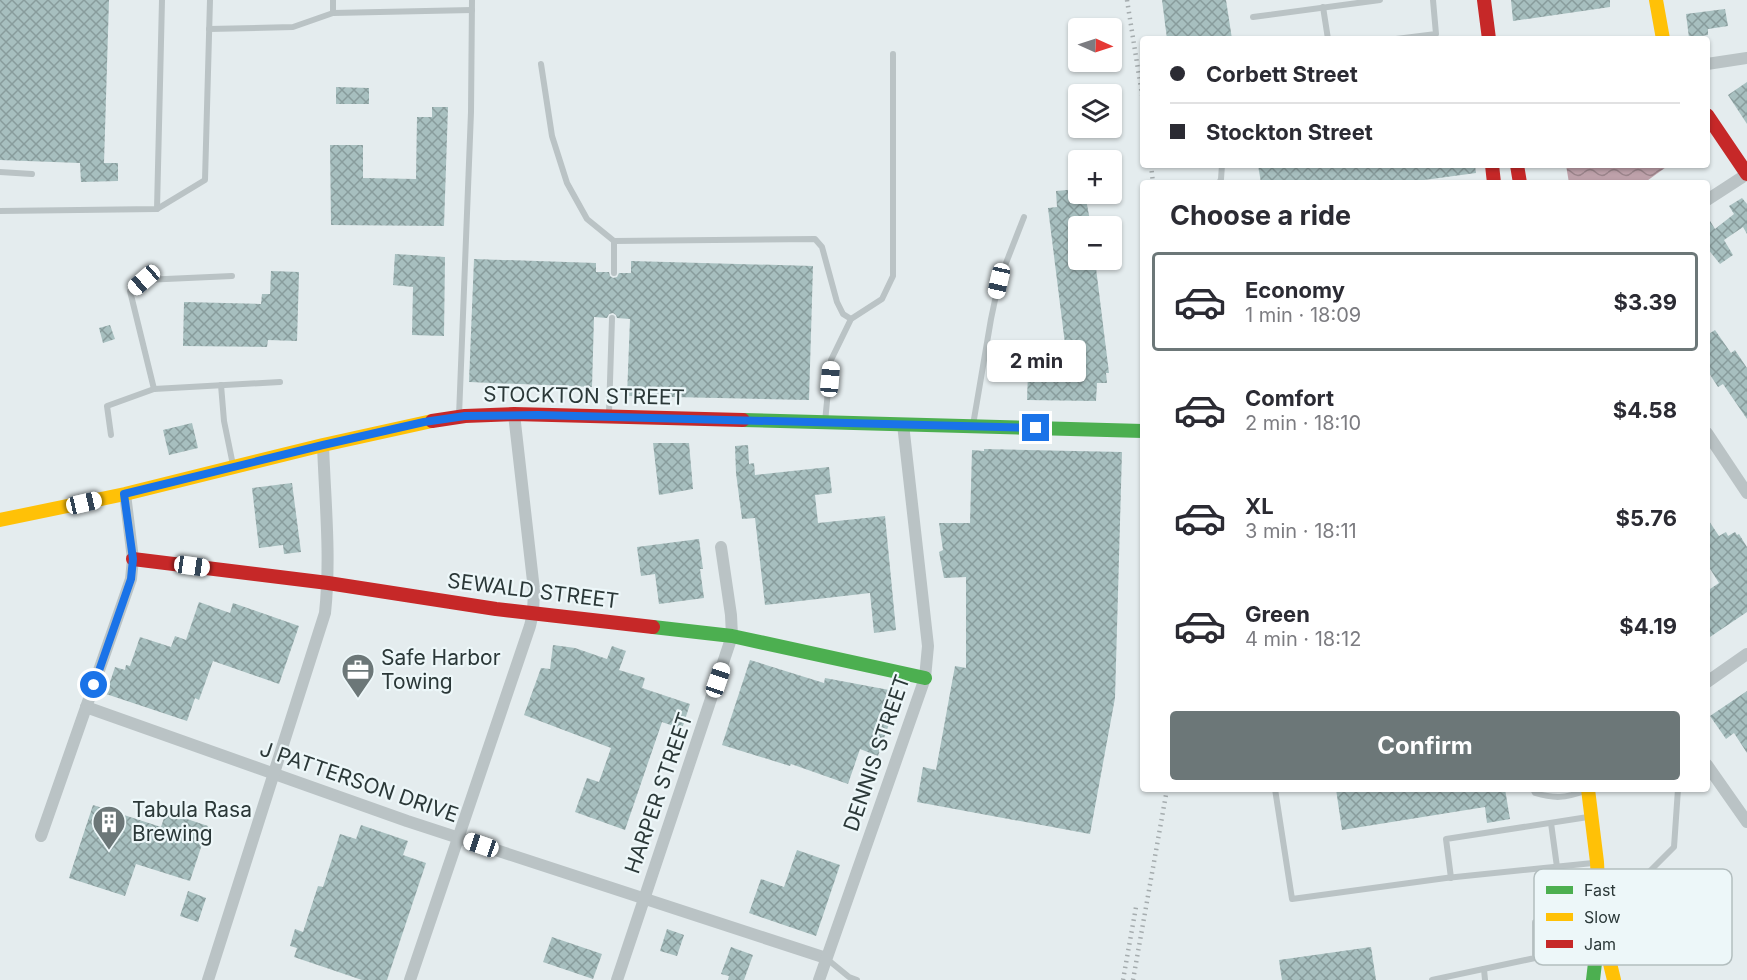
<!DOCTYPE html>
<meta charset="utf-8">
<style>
:root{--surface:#fff;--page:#f2f2f3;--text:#2b2b33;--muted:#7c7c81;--line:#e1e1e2;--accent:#6c7778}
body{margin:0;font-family:Inter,sans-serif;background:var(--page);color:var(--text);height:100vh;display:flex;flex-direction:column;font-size:22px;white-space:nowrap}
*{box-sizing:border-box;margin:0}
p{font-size:20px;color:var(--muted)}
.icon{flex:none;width:33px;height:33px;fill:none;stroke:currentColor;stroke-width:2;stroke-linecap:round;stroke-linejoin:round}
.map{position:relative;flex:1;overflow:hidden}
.details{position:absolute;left:1140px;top:180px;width:570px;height:612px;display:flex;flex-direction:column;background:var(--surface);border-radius:6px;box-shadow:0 2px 4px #0004}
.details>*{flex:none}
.top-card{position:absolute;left:1140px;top:36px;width:570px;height:132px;border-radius:6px;box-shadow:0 2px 4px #0004;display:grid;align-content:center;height:132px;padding:0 30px;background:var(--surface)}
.needle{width:39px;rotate:93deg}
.tools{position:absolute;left:1068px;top:18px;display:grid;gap:12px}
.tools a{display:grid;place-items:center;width:54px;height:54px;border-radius:6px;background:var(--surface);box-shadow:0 2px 4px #0004;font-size:30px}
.end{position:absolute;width:27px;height:27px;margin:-14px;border:8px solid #1a73e8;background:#fff;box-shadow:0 0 0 3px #fff}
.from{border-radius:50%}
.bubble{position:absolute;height:42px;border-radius:6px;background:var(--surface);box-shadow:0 2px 4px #0004;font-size:20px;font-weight:700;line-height:42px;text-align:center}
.car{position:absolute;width:18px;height:36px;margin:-18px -9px;border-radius:8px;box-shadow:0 0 4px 2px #0007;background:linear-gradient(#fff 24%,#345 0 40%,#fff 0 76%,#345 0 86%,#fff 0)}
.top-card b{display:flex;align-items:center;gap:21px;height:57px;font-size:22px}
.top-card b+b{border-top:2px solid var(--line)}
.top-card i{width:15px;height:15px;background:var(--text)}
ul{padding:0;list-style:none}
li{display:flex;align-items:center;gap:18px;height:99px;margin:0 12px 9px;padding:0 18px;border:3px solid transparent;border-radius:6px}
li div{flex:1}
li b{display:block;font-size:22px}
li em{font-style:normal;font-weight:700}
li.selected{border-color:var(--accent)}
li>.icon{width:54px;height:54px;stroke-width:1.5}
h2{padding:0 30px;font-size:27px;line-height:72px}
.primary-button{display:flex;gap:12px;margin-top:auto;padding:12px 30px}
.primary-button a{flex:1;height:69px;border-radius:6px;background:var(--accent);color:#fff;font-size:24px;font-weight:700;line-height:69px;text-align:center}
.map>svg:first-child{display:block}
.water{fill:url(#water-waves)}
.building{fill:url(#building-cross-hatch)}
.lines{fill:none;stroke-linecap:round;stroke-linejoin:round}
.lane{stroke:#bac3c5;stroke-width:6}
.street{stroke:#bac3c5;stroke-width:12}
.fast{stroke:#4caf50;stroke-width:14}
.slow{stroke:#ffc107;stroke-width:14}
.jam{stroke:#c62828;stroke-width:14}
.rail{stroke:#a5acae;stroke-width:4.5;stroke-dasharray:1.5 4.5;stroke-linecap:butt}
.route{stroke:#1a73e8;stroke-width:8}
.labels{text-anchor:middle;stroke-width:4.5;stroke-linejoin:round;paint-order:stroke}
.street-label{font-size:21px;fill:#2b3838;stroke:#edf7f9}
.poi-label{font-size:21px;fill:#2b3838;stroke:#edf7f9;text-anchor:start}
.key{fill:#edf7f9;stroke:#b3bebf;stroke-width:1.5}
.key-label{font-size:16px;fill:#2b3838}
</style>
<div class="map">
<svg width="1747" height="980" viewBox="0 0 1747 980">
<defs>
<pattern id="water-waves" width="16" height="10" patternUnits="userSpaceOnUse" patternTransform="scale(1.5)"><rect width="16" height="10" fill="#bea1aa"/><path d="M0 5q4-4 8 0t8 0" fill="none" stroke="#9b848b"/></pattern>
<pattern id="building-cross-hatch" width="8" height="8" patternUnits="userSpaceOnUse" patternTransform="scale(1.5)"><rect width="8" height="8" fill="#a7bfbf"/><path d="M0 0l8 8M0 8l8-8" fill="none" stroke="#889c9c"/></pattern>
</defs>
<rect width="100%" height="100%" fill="#e4ecee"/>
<path class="water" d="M1566,165h103l-25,18h-75z"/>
<g class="building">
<path d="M0,0h109l-5,163h14v18l-37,1 -1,-19 -80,-3z"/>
<path d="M1162,0h64l6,39h-65z"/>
<path d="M1511,0h99v7l-97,14z"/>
<path d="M1725,9l3,17 -20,3v6l-19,3 -3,-24z"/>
<path d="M1747,82v42l-19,-29z"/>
<path d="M336,87l33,1v16h-33z"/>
<path d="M432,107h16l-4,119 -113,-1 -1,-80h33v33l53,1 1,-62h15z"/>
<path d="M1258,165h217l1,8 -74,10h-141z"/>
<path d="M1078,189v5h7l6,32h-13v34h17l14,113h-3l1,10h-10l-1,18 -69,-1 1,-28h4l1,-13 34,1 -19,-152 9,-1 -1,-16z"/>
<path d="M1742,198l5,6v30l-4,-7 -19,13 9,15 -13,9 -13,-16v-32l8,13 19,-15 -5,-8z"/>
<path d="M395,254l50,3 -1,79 -32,-1 1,-48 -20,-2z"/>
<path d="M474,259l122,4v9h13l1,4 3,2 4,-1 2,-4h12v-12l182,5 -4,134 -182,-4 3,-77 -13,-1 -1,-3 -3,-2 -4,1 -2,4 -13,-1 -2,70 -123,-5z"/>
<path d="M271,271l28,1 -2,69 -29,-1 -1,7 -84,-1 1,-44 77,2 1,-10h8z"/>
<path d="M110,325l5,14 -12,4 -4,-15z"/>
<path d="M1715,330l16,23 4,-3 12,18v51l-24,-35 -5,3 -11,-17v-35z"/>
<path d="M192,423l6,25 -29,7 -6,-25z"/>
<path d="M653,443h36l4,46 -34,6z"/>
<path d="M748,445l1,19 5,-1 1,12 74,-8 3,26 -17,2 3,28 67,-7 11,114 -22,3 -4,-40 -105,12 -10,-87 -13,1 -6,-46 -1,-27z"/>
<path d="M984,449l138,3 -7,246 -25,136 -173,-32 6,-35 13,3 19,-104 11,2v-91l-22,1 -5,-26 4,-2 -4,-27h31l2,-73 12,1z"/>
<path d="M292,483l9,69 -17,2 -1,-9 -24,3 -7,-60z"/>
<path d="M1707,518l12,18 7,-4 2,4 7,-4 2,3 2,-1 8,13v65l-40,27v-48l12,-8 -12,-19z"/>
<path d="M699,539l4,30h-3l4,29 -45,6 -4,-30 -14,2 -4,-29z"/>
<path d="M199,602l31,11 3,-10 66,23 -20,58 -66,-23 -14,39 -4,-2 -8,23 -81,-27 9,-27 10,3 1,-5 4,1 10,-29 31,10 4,-11 11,4z"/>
<path d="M553,645l22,3 32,11 5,-13 14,5 -7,19 26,8 -3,10 48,16 -8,25 -20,-7 -37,108 -50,-18 12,-34 12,4 12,-34 -87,-33 17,-47 9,1z"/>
<path d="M750,660l74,23 1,-5 75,14 -22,64 -18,-7 -12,35 -57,-20 -1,2 -68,-21z"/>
<path d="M1747,691v62l-13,-20 -8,6 -16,-23z"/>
<path d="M1336,789h169l5,30 -23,4 -2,-16 -143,23z"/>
<path d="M93,805l68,22 5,-15 42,14 -18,55 -54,-17 -11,32 -56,-18z"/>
<path d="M361,825l47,16 -5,14 23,8 -39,117h-25l-68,-23 3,-9 -7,-2 5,-17 8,3 15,-46 5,1 17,-53 16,5z"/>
<path d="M797,850l43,15 -24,71 -67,-23 12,-34 23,8z"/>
<path d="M188,891l18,7 -8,24 -18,-6z"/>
<path d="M667,929l17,6 -7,21 -17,-5z"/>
<path d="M552,937l50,17 -9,25 -50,-17z"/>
<path d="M731,947l22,8 -9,25h-16l1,-4 -8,-2z"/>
<path d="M1371,947l5,33h-94l-3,-20z"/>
</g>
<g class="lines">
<g class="lane">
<path d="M333,0v13l139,-3"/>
<path d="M1323,7l5,32"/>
<path d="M1253,17l127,-17"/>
<path d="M209,29l84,-2 40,-14"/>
<path d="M1396,39l40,-5 -3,-34"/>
<path d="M541,64l11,72 15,47 20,36 27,22"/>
<path d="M0,172l32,2"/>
<path d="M1219,183l2,-4 1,-14"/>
<path d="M157,209l5,-209"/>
<path d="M0,211l157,-2 48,-29 5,-180"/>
<path d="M614,273v-32l201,-2 7,8 15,55 6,12 8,5"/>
<path d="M221,385l3,36 9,44"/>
<path d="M154,389l-24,-98 14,-11 88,-4"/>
<path d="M609,413l3,-95"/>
<path d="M459,416l12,-304 1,-112"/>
<path d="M825,422l6,-62 20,-41 31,-20 11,-23v-222"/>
<path d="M973,425l18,-106 8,-38 25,-64"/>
<path d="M111,435l-4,-29 47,-17 126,-7"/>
<path d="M1275,789l17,110 154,-21 147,-15"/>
<path d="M1533,789l2,4c20,6 30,5 50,-2"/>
<path d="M1551,823l6,44"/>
<path d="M1451,878l-5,-39 142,-22"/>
<path d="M1602,892l39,-12 33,-33 4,-58"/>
<path d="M827,959l22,18 8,3"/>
<path d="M1484,969l1,11"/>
<path d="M1432,980l103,-22v-36l27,-11 34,10"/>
</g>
<g class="street">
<path d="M1707,64l40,-6"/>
<path d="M1707,200l40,-26"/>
<path d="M1707,433l40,60"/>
<path d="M1707,682l40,-28"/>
<path d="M86,707l321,114 419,137"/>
<path d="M1707,765l40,57"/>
<path d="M41,836l90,-257 2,-20 -8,-65"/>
<path d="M208,980l117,-367c6,-56 0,-112 -2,-168"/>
<path d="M410,980l120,-354 3,-13 1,-23 -20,-176"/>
<path d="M617,980l115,-344 -1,-21 -10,-68"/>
<path d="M819,980l106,-302 3,-32 -25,-222"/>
</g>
<g class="fast">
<path d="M743,420l400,11"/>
<path d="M653,627l79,9 193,42"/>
<path d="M1593,980l5,-43"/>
</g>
<g class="slow">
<path d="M1656,0l7,39"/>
<path d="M0,520l125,-26 198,-49 109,-24"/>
<path d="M1588,789l9,73 3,60 14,58"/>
</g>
<g class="jam">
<path d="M1484,0l5,39"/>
<path d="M1707,115l40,59"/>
<path d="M1492,165l2,18"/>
<path d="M1517,165l3,18"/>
<path d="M432,421l33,-5 49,-2 229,6"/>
<path d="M133,559l195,24 168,26 157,18"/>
</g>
<g class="rail">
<path d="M1127,0l16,101"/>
<path d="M1151,165l2,18"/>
<path d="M1123,980l13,-73"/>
<path d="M1133,980l34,-191"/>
</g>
</g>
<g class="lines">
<path class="route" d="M94,685l37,-106 2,-20 -9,-65 199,-49 101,-23 41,-6 73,-1 498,13"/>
</g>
<defs>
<g id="office-pin" transform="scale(1.725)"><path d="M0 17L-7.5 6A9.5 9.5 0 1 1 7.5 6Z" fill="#6c7778" stroke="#edf7f9"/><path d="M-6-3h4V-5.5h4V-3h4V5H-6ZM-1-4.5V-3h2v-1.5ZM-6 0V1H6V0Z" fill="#fff"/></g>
<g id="building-pin" transform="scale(1.725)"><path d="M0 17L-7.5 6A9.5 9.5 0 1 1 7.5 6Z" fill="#6c7778" stroke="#edf7f9"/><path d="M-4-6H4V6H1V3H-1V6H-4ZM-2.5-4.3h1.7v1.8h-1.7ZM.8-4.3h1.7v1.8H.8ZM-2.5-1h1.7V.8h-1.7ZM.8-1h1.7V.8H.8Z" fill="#fff"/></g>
</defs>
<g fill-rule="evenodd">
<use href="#office-pin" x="358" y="670"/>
<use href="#building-pin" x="109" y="822"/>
</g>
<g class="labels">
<g class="street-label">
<text transform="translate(584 396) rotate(1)" y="7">STOCKTON STREET</text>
<text transform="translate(533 591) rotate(7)" y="7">SEWALD STREET</text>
<text transform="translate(877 753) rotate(-71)" y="7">DENNIS STREET</text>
<text transform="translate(359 782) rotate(19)" y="7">J PATTERSON DRIVE</text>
<text transform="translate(659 793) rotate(-71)" y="7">HARPER STREET</text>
</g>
<g class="poi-label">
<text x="381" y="665">Safe Harbor<tspan x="381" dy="24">Towing</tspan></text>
<text x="132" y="817">Tabula Rasa<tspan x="132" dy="24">Brewing</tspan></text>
</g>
</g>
<rect x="1534" y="869" width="198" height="96" rx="9" class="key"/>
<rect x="1546" y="886" width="27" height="8" fill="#4caf50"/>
<rect x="1546" y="913" width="27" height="8" fill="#ffc107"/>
<rect x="1546" y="940" width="27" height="8" fill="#c62828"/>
<g class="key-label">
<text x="1584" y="896">Fast</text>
<text x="1584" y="923">Slow</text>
<text x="1584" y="950">Jam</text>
</g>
</svg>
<div class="tools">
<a><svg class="needle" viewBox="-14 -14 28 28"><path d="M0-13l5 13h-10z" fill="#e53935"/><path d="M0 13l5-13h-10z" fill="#7c7c81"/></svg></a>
<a><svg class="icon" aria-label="layers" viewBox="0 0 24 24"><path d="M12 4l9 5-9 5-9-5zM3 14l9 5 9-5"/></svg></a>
<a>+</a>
<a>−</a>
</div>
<i class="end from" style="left:94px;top:685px"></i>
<i class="end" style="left:1036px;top:428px"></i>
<div class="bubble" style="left:987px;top:340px;width:99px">2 min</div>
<i class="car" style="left:144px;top:280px;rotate:229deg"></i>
<i class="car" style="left:999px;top:281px;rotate:193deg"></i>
<i class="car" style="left:830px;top:379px;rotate:5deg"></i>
<i class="car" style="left:84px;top:503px;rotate:77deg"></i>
<i class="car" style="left:192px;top:566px;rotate:98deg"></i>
<i class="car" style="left:718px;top:680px;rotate:19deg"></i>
<i class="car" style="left:481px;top:845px;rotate:289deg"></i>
<div class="top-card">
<b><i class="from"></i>Corbett Street</b>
<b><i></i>Stockton Street</b>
</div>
<section class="details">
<h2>Choose a ride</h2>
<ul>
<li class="selected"><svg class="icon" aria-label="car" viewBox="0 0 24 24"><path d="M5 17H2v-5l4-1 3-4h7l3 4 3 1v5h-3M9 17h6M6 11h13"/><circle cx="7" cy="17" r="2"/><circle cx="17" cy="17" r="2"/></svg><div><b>Economy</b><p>1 min · 18:09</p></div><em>$3.39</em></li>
<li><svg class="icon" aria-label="car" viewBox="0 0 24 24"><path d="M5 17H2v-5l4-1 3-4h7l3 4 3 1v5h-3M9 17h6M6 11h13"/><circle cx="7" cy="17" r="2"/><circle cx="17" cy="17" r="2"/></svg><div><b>Comfort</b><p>2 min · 18:10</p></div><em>$4.58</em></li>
<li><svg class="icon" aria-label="car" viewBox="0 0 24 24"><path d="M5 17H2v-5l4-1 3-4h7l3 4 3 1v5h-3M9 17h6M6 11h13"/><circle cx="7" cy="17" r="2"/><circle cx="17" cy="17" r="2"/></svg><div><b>XL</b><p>3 min · 18:11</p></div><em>$5.76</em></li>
<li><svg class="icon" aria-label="car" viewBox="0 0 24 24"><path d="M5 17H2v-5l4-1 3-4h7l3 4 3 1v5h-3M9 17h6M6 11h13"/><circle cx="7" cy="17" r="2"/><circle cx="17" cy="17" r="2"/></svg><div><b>Green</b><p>4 min · 18:12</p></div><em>$4.19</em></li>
</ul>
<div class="primary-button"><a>Confirm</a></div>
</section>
</div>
